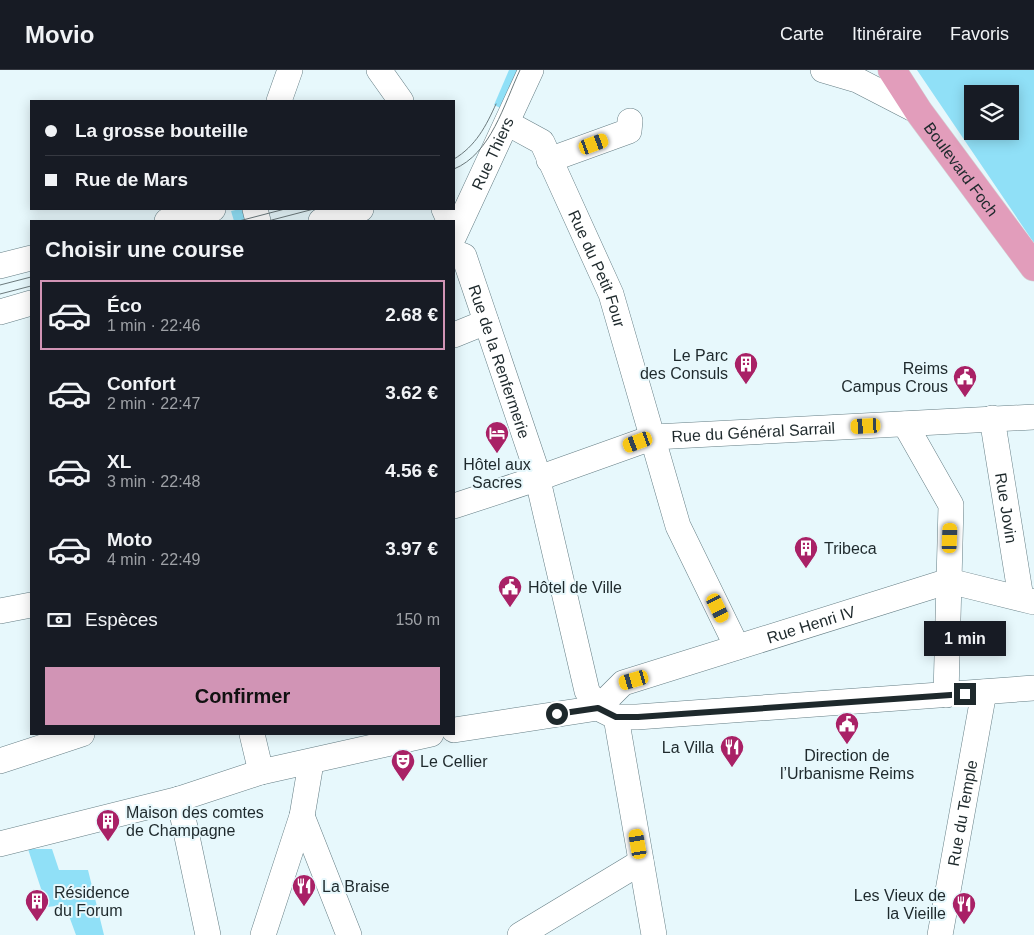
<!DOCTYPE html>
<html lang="fr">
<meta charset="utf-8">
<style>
:root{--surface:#171b24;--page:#20242c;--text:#f1f3f6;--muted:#9ea1a6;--line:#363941;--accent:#d194b5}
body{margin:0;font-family:Helvetica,sans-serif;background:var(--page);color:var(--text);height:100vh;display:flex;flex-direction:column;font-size:19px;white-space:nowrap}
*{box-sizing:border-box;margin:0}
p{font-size:16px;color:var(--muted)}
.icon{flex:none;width:28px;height:28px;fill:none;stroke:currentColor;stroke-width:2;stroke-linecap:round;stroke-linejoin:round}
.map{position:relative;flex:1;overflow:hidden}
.details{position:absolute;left:30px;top:150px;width:425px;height:515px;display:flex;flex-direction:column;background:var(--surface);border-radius:0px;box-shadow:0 2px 12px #0003}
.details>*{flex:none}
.guide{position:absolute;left:30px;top:30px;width:425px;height:110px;border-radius:0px;box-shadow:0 2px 12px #0003;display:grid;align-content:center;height:110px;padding:0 15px;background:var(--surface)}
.buttons{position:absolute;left:964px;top:15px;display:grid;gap:10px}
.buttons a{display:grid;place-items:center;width:55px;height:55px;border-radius:0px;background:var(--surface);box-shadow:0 2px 12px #0003;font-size:25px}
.end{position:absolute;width:22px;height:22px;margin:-11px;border:6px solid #1e292c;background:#fff;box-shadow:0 0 0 2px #fff}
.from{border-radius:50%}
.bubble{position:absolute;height:35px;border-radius:0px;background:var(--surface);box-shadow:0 2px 12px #0003;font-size:16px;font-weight:800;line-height:35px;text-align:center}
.car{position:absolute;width:15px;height:30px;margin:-15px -8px;border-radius:6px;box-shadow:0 0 4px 1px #0007;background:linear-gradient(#f5c518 24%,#345 0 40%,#f5c518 0 76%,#345 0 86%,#f5c518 0)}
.guide b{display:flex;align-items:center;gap:18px;height:48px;font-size:19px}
.guide b+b{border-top:1px solid var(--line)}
.guide i{width:12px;height:12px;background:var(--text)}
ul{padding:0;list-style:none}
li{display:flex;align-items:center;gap:15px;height:70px;margin:0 10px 8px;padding:0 5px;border:2px solid transparent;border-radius:0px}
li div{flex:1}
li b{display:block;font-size:19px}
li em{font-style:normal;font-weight:800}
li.current{border-color:var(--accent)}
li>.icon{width:45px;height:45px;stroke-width:1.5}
h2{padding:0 15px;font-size:22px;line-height:60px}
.pay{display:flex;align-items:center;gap:12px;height:55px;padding:0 15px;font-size:19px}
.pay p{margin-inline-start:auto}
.cta{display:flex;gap:10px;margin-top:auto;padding:10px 15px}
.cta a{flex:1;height:58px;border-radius:0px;background:var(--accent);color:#111;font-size:20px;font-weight:800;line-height:58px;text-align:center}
header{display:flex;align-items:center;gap:30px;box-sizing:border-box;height:70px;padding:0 25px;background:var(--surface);border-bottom:1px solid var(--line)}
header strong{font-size:24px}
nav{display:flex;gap:28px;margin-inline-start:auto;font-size:18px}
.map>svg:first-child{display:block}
.green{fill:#90e0f7;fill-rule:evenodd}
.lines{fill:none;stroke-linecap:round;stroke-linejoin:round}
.minor-casing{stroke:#657e85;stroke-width:26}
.major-casing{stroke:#d2d4d5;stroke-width:29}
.minor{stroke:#fff;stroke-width:25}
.major{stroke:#e29dbb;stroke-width:28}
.tram{stroke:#6c7a7d;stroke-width:1}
.route{stroke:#1e292c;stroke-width:6}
.labels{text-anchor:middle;stroke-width:4;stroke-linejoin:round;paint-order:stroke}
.street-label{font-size:16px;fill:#1e292c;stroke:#e7f8fc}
.poi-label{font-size:16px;fill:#1e292c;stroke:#e7f8fc;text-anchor:start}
</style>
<header>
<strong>Movio</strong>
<nav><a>Carte</a><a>Itinéraire</a><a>Favoris</a></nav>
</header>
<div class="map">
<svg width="1034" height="865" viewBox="0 0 1034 865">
<rect width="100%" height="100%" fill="#e7f8fc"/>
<g class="green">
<path d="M509,0h14l-18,40 -11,-5z"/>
<path d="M917,0h117v173zM972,24h38v37h-38z"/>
<path d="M240,139h9l3,12h-18l-3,-10z"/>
<path d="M28,779h24l7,21h29l16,65h-28l-11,-30 -18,2z"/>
</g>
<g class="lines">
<g class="minor-casing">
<g id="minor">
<path d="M379,0l22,31"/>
<path d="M823,0l34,10 62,32"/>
<path d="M279,31l11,-31"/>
<path id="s1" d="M507,53l35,19 69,152 67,232 59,121"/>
<path d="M549,90l80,-29 1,-10"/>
<path d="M255,139l3,12"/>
<path d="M444,139l4,9 7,4"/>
<path d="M167,151l46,-12"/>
<path d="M321,151l40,-12"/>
<path id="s2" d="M454,166l77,-166"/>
<path id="s3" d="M454,182l10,4 75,222 1,11 47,202 11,17 25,-25 326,-102 85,21"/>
<path d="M0,196l31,-8"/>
<path d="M0,242l31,-9"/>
<path d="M454,265l32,-13"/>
<path id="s4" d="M992,348l29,180"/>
<path d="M905,354l46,81 -5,190"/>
<path id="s5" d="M454,436l85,-28 115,-41 380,-20"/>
<path d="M0,541l31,-6"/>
<path d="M616,647l38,218"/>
<path d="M454,660l144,-22 18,9h21l397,-29"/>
<path d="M252,664l9,38 170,-38"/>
<path d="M0,691l82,-27"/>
<path d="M179,729l29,136"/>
<path d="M302,746l47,119"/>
<path d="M0,774l179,-45 82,-27"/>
<path d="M263,865l39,-119 9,-53"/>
<path d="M520,865l121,-73"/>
<path id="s6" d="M940,865l44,-243"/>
</g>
</g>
<g class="major-casing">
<g id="major">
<path id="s7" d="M892,0l27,42 115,155"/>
</g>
</g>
<use href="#minor" class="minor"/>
<use href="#major" class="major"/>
<g class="tram">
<path d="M454,89c22,-13 32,-33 42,-55"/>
<path d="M454,99c37,-15 50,-65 66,-99"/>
<path d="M239,151l46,-12"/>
<path d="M268,151l46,-12"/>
<path d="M0,215l31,-8"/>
<path d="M0,224l31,-8"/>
</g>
</g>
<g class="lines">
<path class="route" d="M557,644l41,-6 18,9h22l327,-23"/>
</g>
<defs>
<g id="building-pin" transform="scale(1.25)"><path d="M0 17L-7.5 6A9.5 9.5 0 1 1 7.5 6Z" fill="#a92166" stroke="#e7f8fc"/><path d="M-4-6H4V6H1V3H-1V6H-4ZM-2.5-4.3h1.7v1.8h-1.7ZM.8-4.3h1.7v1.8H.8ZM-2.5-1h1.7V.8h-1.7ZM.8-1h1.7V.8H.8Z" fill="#fff"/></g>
<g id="civic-pin" transform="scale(1.25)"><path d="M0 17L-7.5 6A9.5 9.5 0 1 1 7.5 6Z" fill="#a92166" stroke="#e7f8fc"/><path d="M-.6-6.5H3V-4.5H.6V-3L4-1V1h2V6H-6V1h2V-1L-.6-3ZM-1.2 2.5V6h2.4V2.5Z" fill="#fff"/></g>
<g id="hotel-pin" transform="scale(1.25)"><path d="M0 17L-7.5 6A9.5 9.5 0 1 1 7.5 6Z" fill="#a92166" stroke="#e7f8fc"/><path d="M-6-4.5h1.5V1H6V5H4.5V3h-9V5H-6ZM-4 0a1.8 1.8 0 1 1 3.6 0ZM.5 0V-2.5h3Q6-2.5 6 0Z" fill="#fff"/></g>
<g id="restaurant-pin" transform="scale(1.25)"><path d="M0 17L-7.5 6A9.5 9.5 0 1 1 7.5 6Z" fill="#a92166" stroke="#e7f8fc"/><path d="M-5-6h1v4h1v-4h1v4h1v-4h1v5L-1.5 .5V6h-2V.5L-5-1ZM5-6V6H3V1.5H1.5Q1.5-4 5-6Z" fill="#fff"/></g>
<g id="theatre-pin" transform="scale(1.25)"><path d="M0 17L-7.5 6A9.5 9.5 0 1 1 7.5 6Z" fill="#a92166" stroke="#e7f8fc"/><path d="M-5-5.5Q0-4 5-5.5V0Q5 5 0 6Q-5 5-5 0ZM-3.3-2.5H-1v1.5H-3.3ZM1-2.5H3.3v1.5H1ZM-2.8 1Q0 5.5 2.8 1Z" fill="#fff"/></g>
</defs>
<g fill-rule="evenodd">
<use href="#building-pin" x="746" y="294"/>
<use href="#civic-pin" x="965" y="307"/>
<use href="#hotel-pin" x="497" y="363"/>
<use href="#building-pin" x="806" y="478"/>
<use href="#civic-pin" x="510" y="517"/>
<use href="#civic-pin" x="847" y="654"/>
<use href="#restaurant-pin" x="732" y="677"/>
<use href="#theatre-pin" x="403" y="691"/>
<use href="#building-pin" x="108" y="751"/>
<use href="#restaurant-pin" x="304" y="816"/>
<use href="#building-pin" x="37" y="831"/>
<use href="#restaurant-pin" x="964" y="834"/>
</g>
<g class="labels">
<g class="street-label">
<text dy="6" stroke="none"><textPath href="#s2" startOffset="91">Rue Thiers</textPath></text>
<text dy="6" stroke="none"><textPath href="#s7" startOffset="121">Boulevard Foch</textPath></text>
<text dy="6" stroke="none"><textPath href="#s1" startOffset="178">Rue du Petit Four</textPath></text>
<text dy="6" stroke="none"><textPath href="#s3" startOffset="122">Rue de la Renfermerie</textPath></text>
<text dy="6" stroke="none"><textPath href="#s5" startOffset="311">Rue du Général Sarrail</textPath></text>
<text dy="6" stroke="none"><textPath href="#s4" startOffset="91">Rue Jovin</textPath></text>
<text dy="6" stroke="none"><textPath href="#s3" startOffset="716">Rue Henri IV</textPath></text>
<text dy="6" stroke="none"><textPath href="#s6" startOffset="124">Rue du Temple</textPath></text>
</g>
<g class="poi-label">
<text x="728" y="291" text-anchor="end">Le Parc<tspan x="728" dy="18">des Consuls</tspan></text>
<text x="948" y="304" text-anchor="end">Reims<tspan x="948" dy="18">Campus Crous</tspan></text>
<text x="497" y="400" text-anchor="middle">Hôtel aux<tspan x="497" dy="18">Sacres</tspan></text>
<text x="824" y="484">Tribeca</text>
<text x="528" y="523">Hôtel de Ville</text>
<text x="714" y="683" text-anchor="end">La Villa</text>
<text x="847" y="691" text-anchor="middle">Direction de<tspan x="847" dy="18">l’Urbanisme Reims</tspan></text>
<text x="420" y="697">Le Cellier</text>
<text x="126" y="748">Maison des comtes<tspan x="126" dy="18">de Champagne</tspan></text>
<text x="322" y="822">La Braise</text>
<text x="54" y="828">Résidence<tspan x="54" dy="18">du Forum</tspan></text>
<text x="946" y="831" text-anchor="end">Les Vieux de<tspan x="946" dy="18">la Vieille</tspan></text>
</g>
</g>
</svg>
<div class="buttons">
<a><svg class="icon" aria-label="layers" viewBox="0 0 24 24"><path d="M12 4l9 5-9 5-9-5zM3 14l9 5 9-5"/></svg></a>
</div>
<i class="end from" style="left:557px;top:644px"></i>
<i class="end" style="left:965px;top:624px"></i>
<div class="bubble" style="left:924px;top:551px;width:82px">1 min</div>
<i class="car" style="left:594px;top:74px;rotate:70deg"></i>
<i class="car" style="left:866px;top:356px;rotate:267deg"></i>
<i class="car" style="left:638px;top:372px;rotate:250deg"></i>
<i class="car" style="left:950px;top:468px;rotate:2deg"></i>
<i class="car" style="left:718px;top:538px;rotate:154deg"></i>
<i class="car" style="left:634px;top:610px;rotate:254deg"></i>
<i class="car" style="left:638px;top:774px;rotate:350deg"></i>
<div class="guide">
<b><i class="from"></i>La grosse bouteille</b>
<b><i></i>Rue de Mars</b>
</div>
<section class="details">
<h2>Choisir une course</h2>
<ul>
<li class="current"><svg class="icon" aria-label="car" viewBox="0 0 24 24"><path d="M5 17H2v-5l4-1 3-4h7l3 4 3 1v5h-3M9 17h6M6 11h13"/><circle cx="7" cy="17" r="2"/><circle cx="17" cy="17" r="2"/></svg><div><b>Éco</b><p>1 min · 22:46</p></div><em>2.68 €</em></li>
<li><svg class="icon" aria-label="car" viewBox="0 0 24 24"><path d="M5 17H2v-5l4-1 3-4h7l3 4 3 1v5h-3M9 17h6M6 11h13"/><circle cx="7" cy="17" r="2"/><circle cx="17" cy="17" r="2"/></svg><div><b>Confort</b><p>2 min · 22:47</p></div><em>3.62 €</em></li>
<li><svg class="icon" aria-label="car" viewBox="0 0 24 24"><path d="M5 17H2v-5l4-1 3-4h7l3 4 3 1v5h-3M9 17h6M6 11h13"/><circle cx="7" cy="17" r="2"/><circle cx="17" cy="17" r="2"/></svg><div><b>XL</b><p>3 min · 22:48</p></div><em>4.56 €</em></li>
<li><svg class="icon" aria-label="car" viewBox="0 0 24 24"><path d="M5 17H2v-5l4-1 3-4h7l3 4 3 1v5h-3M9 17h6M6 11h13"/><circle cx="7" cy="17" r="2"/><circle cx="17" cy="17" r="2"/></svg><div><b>Moto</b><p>4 min · 22:49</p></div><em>3.97 €</em></li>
</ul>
<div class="pay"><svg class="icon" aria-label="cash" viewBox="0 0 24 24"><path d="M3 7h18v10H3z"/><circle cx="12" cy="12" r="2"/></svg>Espèces<p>150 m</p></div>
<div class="cta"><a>Confirmer</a></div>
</section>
</div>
